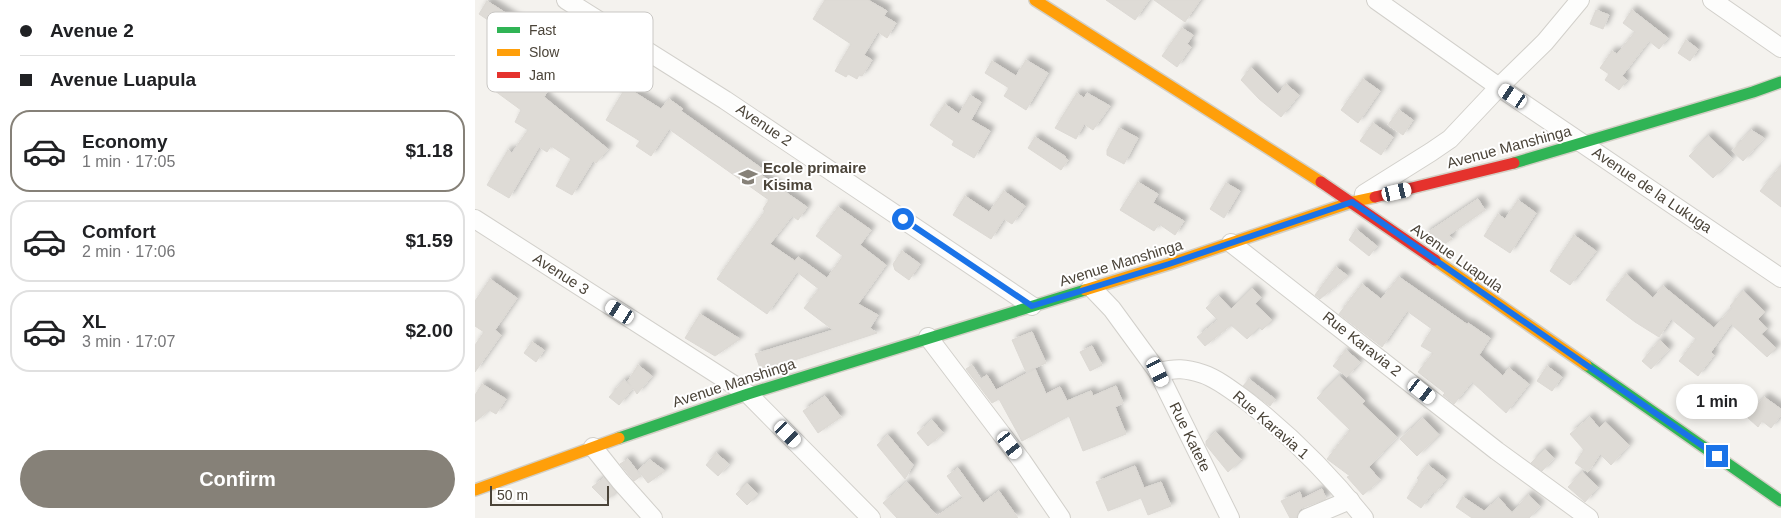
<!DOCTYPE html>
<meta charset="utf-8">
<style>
:root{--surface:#fff;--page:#f6f6f6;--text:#202124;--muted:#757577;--line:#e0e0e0;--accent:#868178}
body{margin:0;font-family:Helvetica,sans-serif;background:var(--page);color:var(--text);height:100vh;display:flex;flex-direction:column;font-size:19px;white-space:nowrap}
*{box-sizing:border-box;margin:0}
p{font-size:16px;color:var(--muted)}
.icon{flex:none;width:28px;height:28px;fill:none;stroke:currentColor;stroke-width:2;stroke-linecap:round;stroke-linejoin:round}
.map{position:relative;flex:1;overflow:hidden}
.drawer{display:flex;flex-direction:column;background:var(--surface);width:475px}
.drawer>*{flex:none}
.hud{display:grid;align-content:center;height:110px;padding:0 20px;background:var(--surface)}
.scale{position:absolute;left:15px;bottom:12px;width:119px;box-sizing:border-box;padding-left:5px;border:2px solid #4b4439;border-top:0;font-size:14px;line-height:18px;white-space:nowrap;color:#4b4439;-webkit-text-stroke:4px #fff;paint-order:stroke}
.end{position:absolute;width:22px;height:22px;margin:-11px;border:6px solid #1a73e8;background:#fff;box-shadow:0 0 0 2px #fff}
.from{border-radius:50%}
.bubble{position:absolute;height:35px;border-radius:18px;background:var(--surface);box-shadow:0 2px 8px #0003;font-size:16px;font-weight:700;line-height:35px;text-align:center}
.car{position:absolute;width:15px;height:30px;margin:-15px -8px;border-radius:6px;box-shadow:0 0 4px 1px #0007;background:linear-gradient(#fff 24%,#345 0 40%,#fff 0 76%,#345 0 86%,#fff 0)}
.hud b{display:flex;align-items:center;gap:18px;height:48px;font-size:19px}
.hud b+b{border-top:1px solid var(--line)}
.hud i{width:12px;height:12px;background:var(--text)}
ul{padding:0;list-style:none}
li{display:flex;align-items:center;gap:15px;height:82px;margin:0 10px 8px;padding:0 10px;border:2px solid var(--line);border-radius:20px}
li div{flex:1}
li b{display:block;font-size:19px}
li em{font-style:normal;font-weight:700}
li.on{border-color:var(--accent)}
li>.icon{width:45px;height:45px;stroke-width:1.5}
.action{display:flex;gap:10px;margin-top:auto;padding:10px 20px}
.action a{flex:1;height:58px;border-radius:30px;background:var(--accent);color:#fff;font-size:20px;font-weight:700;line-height:58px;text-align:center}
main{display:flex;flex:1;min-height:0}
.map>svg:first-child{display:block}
.building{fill:#dedbd6;stroke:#dcd9d4;filter:url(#shadow)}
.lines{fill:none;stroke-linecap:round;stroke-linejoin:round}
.street-casing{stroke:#d2d0cb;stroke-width:20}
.fast-casing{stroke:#d3cfc5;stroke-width:14}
.slow-casing{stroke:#d3cfc5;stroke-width:14}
.jam-casing{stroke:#d3cfc5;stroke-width:14}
.street{stroke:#fdfdfc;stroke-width:18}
.fast{stroke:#30b455;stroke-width:11}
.slow{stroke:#ff9f0a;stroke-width:11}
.jam{stroke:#e5322d;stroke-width:11}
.route{stroke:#1a73e8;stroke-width:6}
.labels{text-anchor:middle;stroke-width:4;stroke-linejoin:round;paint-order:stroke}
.street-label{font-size:15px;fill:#4b4439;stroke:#fff}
.poi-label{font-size:15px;font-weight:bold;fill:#4b4439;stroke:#fff;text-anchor:start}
.key{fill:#fff;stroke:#c9c7c4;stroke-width:1}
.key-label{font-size:14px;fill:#4b4439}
</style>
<main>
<section class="drawer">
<div class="hud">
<b><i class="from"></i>Avenue 2</b>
<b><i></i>Avenue Luapula</b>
</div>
<ul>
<li class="on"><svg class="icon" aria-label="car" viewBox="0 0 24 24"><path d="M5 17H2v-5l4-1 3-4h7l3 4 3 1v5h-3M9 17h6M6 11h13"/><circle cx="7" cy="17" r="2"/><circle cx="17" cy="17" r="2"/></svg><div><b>Economy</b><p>1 min · 17:05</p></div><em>$1.18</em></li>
<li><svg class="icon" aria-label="car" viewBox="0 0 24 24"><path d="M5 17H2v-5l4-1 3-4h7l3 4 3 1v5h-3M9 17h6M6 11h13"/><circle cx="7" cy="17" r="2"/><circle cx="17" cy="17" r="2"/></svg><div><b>Comfort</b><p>2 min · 17:06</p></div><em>$1.59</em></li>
<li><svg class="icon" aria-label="car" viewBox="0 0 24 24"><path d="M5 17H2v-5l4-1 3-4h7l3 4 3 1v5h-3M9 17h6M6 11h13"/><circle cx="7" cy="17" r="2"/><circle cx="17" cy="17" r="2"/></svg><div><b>XL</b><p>3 min · 17:07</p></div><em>$2.00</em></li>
</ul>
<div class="action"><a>Confirm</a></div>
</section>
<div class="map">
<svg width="1306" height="518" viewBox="0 0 1306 518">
<defs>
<filter id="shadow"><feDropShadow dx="4.5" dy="-4.5" stdDeviation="2.5" flood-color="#0004"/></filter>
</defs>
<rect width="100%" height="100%" fill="#f4f2ee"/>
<g class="building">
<path d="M350,0h43l19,11 -3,5 12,7 -9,15 -9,-6 -14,23 8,5 -10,16 -3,-1 -2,4 -9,-5 -2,3 -11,-6 16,-27 -38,-25z"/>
<path d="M631,0h43l-14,20z"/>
<path d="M679,0h46l-15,22z"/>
<path d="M12,1l36,23 -10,13 -34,-23z"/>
<path d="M1121,10l13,5 -6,14 -13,-5z"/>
<path d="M1157,10l36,28 -9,11 -10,-8 -27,35 5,4 -8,10 -14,-10 4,-6 -9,-6 12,-17 5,3 18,-22 -12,-9z"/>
<path d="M707,28l11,7 -6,9 4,3 -14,20 -15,-11z"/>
<path d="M1211,40l12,9 -8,12 -12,-8z"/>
<path d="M31,54l23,18 7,-9 16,10 -7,11 5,3 -6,10 64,52 -12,14 -3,-2 -21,34 -16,-9 15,-27 -20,-13 -4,6 -8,-5 -30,51 -22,-13 21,-35 4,3 16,-23 -13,-8 6,-12 -26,-19 11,-16 -10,-8z"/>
<path d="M551,60l22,13 -22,37 -22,-14 5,-8 -24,-15 7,-12 24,15z"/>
<path d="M776,67l27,27 8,-10 13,11 -18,22 -22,-18 -18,-19z"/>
<path d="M888,79l17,12 -22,32 -17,-13z"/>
<path d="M151,87l35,22 8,-10 14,10 -2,2 83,59 -3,5 46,32 -9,13 -6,-4 -22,28 25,17 3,-4 29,21 16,-22 -27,-20 22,-29 33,23 -11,15 26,20 -28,39 20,11 -8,13 7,5 -116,38 -6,-17 78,-24 -29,-22 15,-19 -22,-17 -30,42 -50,-35 48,-68 -2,-2 6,-9 -100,-71 -18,27 -15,-10 4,-5 -34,-21z"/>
<path d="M602,93l7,5 3,-5 23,13 -17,24 -9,-6 -8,15 -21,-11z"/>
<path d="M495,95l11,7 -10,18 19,11 -16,27 -22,-13 2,-4 -24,-16 15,-21 14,10z"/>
<path d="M924,110l14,10 -10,15 -15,-10z"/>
<path d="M898,123l20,14 -12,18 -21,-14z"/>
<path d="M644,128l19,10 -14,26 -17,-9v-5z"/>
<path d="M1276,130l13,8 -21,23 -11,-10z"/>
<path d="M1233,136l24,22 -19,20 -24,-22z"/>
<path d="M560,137l31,20 -1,1 3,2 -7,10 -33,-22z"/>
<path d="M1306,166v41l-21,-16z"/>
<path d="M663,182l20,12 -5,9 31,18 -9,14 -16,-11 -5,7 -34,-21z"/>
<path d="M751,183l14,8 -16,27 -14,-9z"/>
<path d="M529,191l21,15 -13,18 -8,-5 -13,20 -38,-24 12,-19 24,16z"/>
<path d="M1003,199l7,11 -36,25 3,4 -11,7 -17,-11z"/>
<path d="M1043,200l18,13 -26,40 -26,-17 14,-22 7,5z"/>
<path d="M881,229l21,17 -8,10 -20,-16z"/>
<path d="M1099,235l22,16 -26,34 -20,-14z"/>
<path d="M427,251l18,13 -11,16 -14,-10 -2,-6z"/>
<path d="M861,267l12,9 -28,23 -5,-4z"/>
<path d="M1151,274l27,24 10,-12 51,42 18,-20 -2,-2 13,-15 22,21 -7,7 9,10 -6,5 15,14 -9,9 -36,-33 -20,28 3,3 -16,21 -19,-15 17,-22 -25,-20 -12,18 -24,-15 -29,-22z"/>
<path d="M924,277l69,48v-2l22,15 -11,17 24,21 6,-8 20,16 -23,29 -34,-31 -18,22 -11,-9 2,-2 -27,-21 15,-19 -12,-7 11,-17 -25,-18 -25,36 -43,-33 23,-30 19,15z"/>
<path d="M15,279l27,19 -22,32 6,5 -26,37v-27l9,-13 -9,-6v-25z"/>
<path d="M777,288l9,9 -6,7 17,16 -10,10 -3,-3 -12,12 -16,-14 -26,21 -8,-9 21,-17 -12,-12 13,-12 12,13z"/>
<path d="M225,314l40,25 -25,17 -30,-18z"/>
<path d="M557,332l14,31 -20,9 -14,-32z"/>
<path d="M1185,340l9,9 -18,20 -9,-8z"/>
<path d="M57,342l12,8 -8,12 -12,-9z"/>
<path d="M617,346l10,19 -12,6 -10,-19z"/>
<path d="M871,350l14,12 -13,15 -14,-11z"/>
<path d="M163,365l14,11 -15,18 -4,-6 -14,17 -10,-8 15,-17 7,6 -3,-5z"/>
<path d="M497,365l9,14 6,-4 9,15 39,-21 11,25 14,-7 7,14 24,-10 2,5 23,-10 7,17 -8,4 11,27 -43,17 -14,-35 -47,25 -23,-42 -7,4 -26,-34z"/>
<path d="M1072,366l15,11 -10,14 -15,-10z"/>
<path d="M864,376l26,25 -3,3 35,33 -28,30 11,13 -17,15 -16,-18 3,-1 -23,-17 23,-29 -33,-32z"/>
<path d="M774,379l26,20 -5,7 -27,-20z"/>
<path d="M7,384l24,15 -10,15 -7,-4 -14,12v-27z"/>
<path d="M350,396l16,21 -23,16 -15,-22z"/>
<path d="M1289,397l17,12v6l-10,13 -9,-7 -4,6 -11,-10z"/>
<path d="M1115,417l9,11 6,-6 24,23 -18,20 -11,-11 -12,18 -13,-9 9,-13 -14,-16z"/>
<path d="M948,418l16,17 -22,21 -17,-17z"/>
<path d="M457,420l11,13 -15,13 -11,-13z"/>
<path d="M741,432l25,28 -13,12 -22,-27v-4z"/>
<path d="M413,435l25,30 -8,14 -28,-34z"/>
<path d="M1070,449l9,9 -12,13 -11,-8z"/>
<path d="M241,453l13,11 -11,12 -12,-11z"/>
<path d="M153,459l13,17 -7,5 -14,-17z"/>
<path d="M175,460l15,11 -17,12 -10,-13z"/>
<path d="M953,465l18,14 -11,14 -2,-1 -12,16 -14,-10 12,-18 -2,-2z"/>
<path d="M660,466l9,22 17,-6 10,24 -23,9 -7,-17 -33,13 -12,-29z"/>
<path d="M483,468l25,35 16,-12 19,27h-121l-14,-15 24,-21 30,34 26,-18 -16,-22z"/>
<path d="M1107,472l16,15 -13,15 -17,-15z"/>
<path d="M129,478l12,14 -10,9 -14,-14z"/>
<path d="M272,483l11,11 -11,11 -11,-11z"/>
<path d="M847,489l4,10 -24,9 -4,4 -1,6h-7l-9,-17 19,-9 2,7z"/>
<path d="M1053,495l12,11 -11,12h-57l-16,-11 7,-10 21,14 15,-13 13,15z"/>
</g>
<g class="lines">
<g class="street-casing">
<g id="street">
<path d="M91,0l159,100 307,206"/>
<path d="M901,0l123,87 282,191"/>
<path d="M1237,0l69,48"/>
<path d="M889,194l67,-42 19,-13 49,-52 46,-45 35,-42"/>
<path d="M0,219l273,175 123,124"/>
<path d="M756,243l266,208 92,67"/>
<path d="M616,287l21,22 46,63 72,146"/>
<path d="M453,337l94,124 39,57"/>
<path d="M683,372c18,-4 27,-4 45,2 15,5 31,18 45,28 43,34 82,73 116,116"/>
<path d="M118,447l27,34 33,37"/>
<path d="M832,518l43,-18"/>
</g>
</g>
<g class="fast-casing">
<g id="fast">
<path d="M1039,163l239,-71 28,-10"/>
<path d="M1111,365l195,136"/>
<path d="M144,438l129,-44 337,-104"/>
</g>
</g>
<g class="slow-casing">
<g id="slow">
<path d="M560,0l286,182"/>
<path d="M960,260l151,105"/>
<path d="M610,290l84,-26 183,-62 23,-5"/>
<path d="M0,490l144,-52"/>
</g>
</g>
<g class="jam-casing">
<g id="jam">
<path d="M846,182l114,78"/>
<path d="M900,197l139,-34"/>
</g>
</g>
<use href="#street" class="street"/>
<use href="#fast" class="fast"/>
<use href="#slow" class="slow"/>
<use href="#jam" class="jam"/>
</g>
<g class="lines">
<path class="route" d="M428,219l129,87 137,-42 183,-62 365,254"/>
</g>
<defs>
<g id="school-bare" transform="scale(1.5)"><path d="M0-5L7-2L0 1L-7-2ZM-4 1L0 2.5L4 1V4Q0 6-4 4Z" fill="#868178" stroke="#fff" stroke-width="2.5" paint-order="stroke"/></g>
</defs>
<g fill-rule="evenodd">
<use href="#school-bare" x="273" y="177"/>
</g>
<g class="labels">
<g class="street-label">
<text transform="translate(289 125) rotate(34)" y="5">Avenue 2</text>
<text transform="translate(1034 147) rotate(-15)" y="5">Avenue Manshinga</text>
<text transform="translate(1177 190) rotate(34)" y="5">Avenue de la Lukuga</text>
<text transform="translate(982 258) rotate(35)" y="5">Avenue Luapula</text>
<text transform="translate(646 263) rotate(-17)" y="5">Avenue Manshinga</text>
<text transform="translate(86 274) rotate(33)" y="5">Avenue 3</text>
<text transform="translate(887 344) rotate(38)" y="5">Rue Karavia 2</text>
<text transform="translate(259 383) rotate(-18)" y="5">Avenue Manshinga</text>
<text transform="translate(796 425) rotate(41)" y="5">Rue Karavia 1</text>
<text transform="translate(715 437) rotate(64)" y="5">Rue Katete</text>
</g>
<g class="poi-label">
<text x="288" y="173">Ecole primaire<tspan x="288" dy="17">Kisima</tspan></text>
</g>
</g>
<rect x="12" y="12" width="166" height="80" rx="8" class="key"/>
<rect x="22" y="27" width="23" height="6" fill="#30b455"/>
<rect x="22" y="49" width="23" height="7" fill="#ff9f0a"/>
<rect x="22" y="72" width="23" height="6" fill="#e5322d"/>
<g class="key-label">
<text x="54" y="35">Fast</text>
<text x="54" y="57">Slow</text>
<text x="54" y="80">Jam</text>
</g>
</svg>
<div class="scale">50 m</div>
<i class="end from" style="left:428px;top:219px"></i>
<i class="end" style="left:1242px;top:456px"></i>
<div class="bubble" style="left:1201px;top:384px;width:82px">1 min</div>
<i class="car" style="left:1038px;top:96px;rotate:304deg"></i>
<i class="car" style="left:922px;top:192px;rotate:77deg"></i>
<i class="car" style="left:145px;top:312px;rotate:302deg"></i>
<i class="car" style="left:683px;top:372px;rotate:154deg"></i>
<i class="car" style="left:947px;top:391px;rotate:128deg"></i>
<i class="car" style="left:313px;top:434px;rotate:135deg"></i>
<i class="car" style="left:535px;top:445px;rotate:143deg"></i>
</div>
</main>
